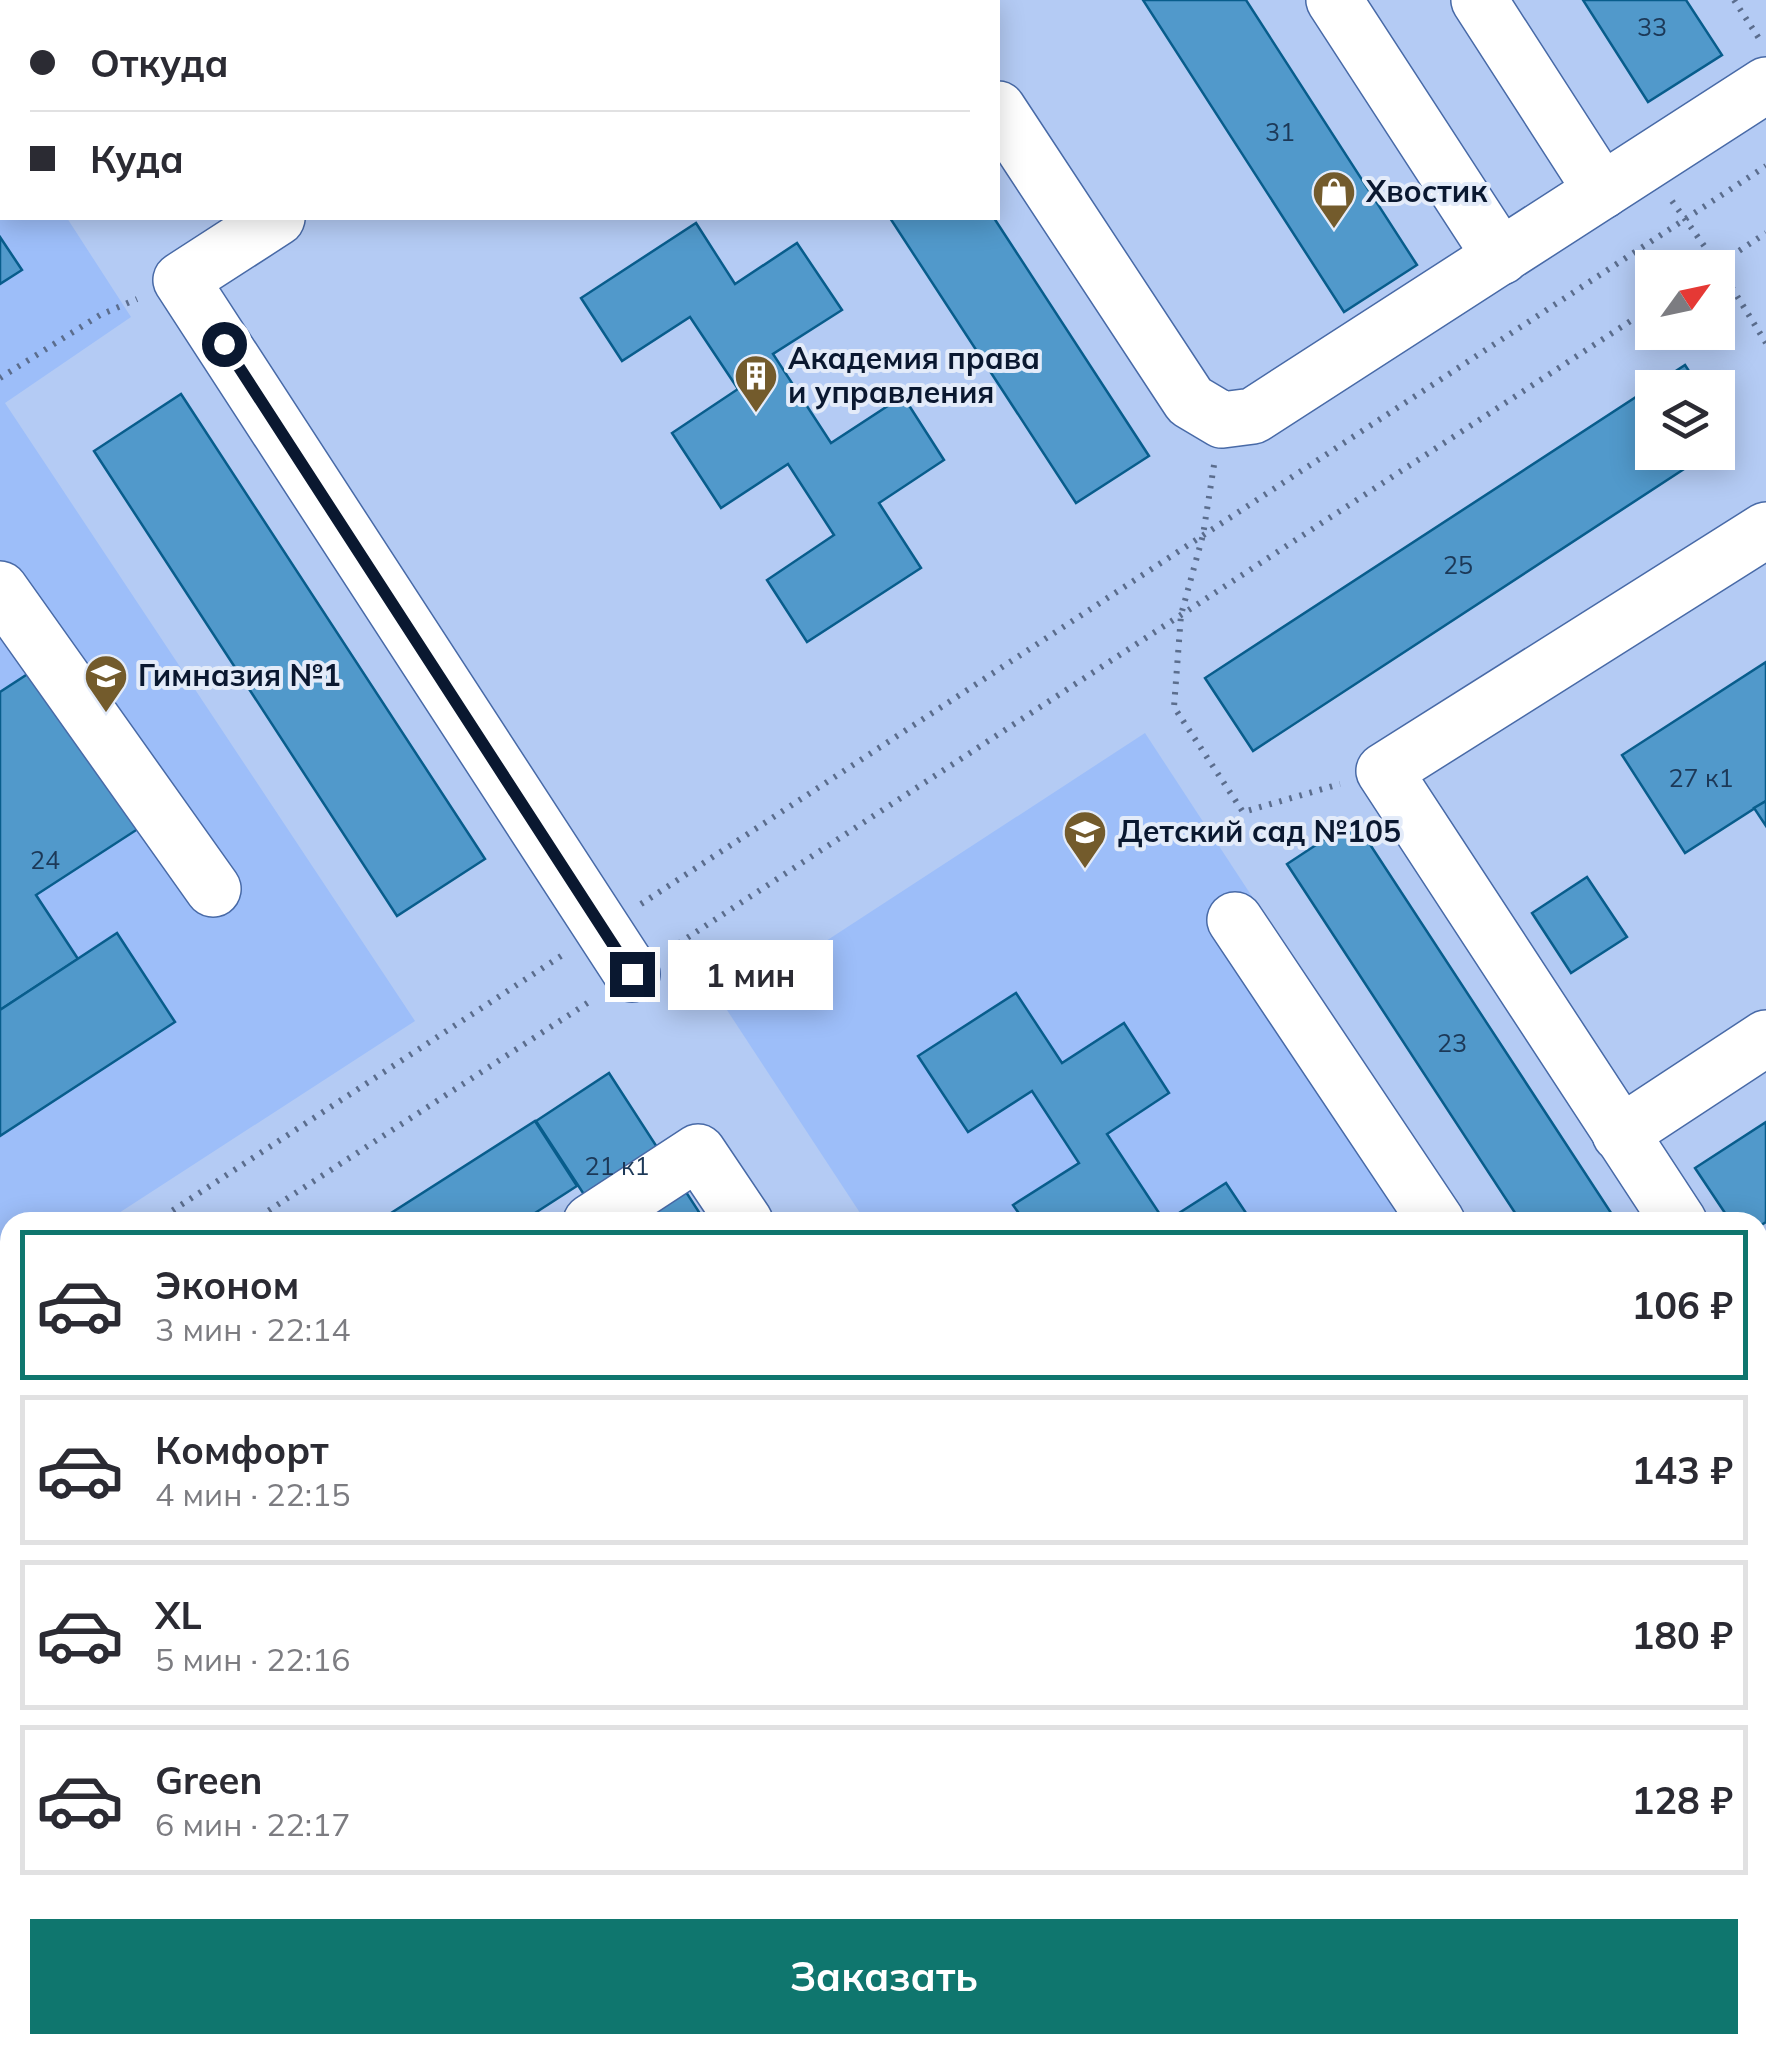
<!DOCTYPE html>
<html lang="ru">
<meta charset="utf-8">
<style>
:root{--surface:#fff;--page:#f7f7f7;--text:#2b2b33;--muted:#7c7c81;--line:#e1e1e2;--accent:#0f766e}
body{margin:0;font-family:Mulish,sans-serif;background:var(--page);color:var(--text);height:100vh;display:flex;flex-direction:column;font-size:38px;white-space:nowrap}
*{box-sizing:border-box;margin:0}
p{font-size:32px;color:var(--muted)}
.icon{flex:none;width:55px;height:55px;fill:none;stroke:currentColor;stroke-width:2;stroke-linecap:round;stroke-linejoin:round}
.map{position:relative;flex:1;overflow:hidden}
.side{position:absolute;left:0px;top:1212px;width:1768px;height:842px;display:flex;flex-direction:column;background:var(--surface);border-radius:30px 30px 0 0;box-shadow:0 5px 25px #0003}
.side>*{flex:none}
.guide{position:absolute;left:0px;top:0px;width:1000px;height:220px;box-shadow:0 5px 25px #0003;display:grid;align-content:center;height:220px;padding:0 30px;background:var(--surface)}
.needle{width:65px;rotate:57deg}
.controls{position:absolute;left:1635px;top:250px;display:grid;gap:20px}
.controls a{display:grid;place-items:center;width:100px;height:100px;border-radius:0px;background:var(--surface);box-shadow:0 5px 25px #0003;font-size:50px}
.end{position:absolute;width:45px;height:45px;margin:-22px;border:12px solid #0a1830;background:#fff;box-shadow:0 0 0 5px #fff}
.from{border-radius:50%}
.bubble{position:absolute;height:70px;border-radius:0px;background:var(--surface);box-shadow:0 5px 25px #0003;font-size:32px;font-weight:700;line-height:70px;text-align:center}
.guide b{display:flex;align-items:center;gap:35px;height:95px;font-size:38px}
.guide b+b{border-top:2px solid var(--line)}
.guide i{width:25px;height:25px;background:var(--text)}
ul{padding:18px 0 0;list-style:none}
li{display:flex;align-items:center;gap:30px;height:150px;margin:0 20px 15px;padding:0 10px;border:5px solid var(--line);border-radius:0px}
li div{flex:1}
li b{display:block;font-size:38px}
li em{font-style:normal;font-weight:700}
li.on{border-color:var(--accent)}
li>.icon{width:90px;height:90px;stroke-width:1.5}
.primary-button{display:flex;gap:20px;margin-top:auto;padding:20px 30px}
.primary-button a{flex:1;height:115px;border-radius:0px;background:var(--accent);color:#fff;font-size:40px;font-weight:700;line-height:115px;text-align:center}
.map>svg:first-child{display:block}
.built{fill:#9dbef9}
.forest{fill:#d3807e}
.building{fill:#5199cb;stroke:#085d8c;stroke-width:2.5}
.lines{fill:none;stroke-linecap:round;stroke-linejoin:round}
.minor-casing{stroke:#486aa7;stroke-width:58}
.major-casing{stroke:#486aa7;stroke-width:58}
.path{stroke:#5b6d8d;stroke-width:6;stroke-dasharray:2.5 8;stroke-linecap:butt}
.minor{stroke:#fff;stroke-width:55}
.major{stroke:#fff;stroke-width:55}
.route{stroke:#0a1830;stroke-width:12}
.labels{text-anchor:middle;stroke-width:8;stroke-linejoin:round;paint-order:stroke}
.number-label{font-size:25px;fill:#1c3857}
.poi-label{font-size:30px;font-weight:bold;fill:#0a1830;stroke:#e3ebf9;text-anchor:start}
</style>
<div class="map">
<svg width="1766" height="2054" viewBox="0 0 1766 2054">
<rect width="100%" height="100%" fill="#b4cbf4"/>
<g class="built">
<path d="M0,115l2,103h65l64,99 -126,86 410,618 -310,201h-95v62l-10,7z"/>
<path d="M1145,733l320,489h-599l-141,-215z"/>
</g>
<g class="forest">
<path d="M1766,1796v110l-8,6v-111z"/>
<path d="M1267,2045h283l-14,9h-273z"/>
</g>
<g class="building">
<path d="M74,0h104l1,2h-103z"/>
<path d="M413,0h140l-4,2z"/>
<path d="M748,0h104l2,2h-104z"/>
<path d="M1143,0h103l171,265 -73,47z"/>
<path d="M1583,0h103l36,55 -74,47z"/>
<path d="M890,218h104l155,238 -73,47z"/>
<path d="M696,223l39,61 62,-41 45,67 -69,44 58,89 72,-47 41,64 -65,43 42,65 -114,74 -40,-62 67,-45 -46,-71 -67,44 -49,-75 66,-44 -48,-72 -68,44 -41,-63z"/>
<path d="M0,237l22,33 -22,14z"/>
<path d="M1685,365l15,23h-48v64h58l-457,299 -48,-73z"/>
<path d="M181,394l304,465 -88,57 -303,-465z"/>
<path d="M1718,415l15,23 -15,10z"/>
<path d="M1766,662v139l-81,52 -63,-98z"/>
<path d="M40,666l104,159 -108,70 42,64 -78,51v-318z"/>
<path d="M1766,801v25l-12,-18z"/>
<path d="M1354,820l263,402h-96l-234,-358z"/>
<path d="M1587,877l40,60 -56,36 -39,-60z"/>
<path d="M117,933l58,89 -175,114v-126z"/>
<path d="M1016,993l46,70 62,-40 45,70 -62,41 58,88h-140l-12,-17 66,-42 -47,-72 -64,41 -50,-76z"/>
<path d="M609,1073l90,139 -16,10h-81l-66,-101z"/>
<path d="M535,1121l42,65 -56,36h-144z"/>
<path d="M1766,1122v100l-8,5v-5h-27l-36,-54z"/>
<path d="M1226,1183l26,39h-87z"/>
<path d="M1766,1576v107l-8,5v-106z"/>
<path d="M0,1878l10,15v60l-10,6z"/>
<path d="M0,2015l10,15v15h10l6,9h-26z"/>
<path d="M43,2045h68l6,9h-87z"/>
<path d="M435,2045h108l6,9h-108z"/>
<path d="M1133,2045h78l-14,9h-58z"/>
</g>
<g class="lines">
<g class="minor-casing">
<g id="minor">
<path d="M926,0l1,2"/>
<path d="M1334,0l167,257"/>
<path d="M1479,0l123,191"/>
<path d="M301,2l4,-2"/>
<path d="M998,109l192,292 32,19 31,-4 513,-331"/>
<path d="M277,218l-96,62 451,694"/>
<path d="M0,589l213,300"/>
<path d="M1235,920l202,302"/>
<path d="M1620,1134l146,-96"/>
<path d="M591,1222l107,-70 47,70"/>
<path d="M1679,1222l-295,-451 382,-241"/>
<path d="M1758,1342l8,12"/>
<path d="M1758,1474l8,-6"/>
<path d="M0,1828l10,10"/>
<path d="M161,2045l6,9"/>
<path d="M601,2045l6,9"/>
<path d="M1066,2045l6,9"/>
<path d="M899,2054l14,-9"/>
</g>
</g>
<g class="major-casing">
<g id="major">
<path d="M1758,1984l8,-5"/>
<path d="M1650,2054l14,-9"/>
<path d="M1732,2054l14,-9"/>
</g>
</g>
<g class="path">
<path d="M1734,0l26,40"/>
<path d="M1672,201l46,64 48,78"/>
<path d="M1713,268l53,-35"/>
<path d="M0,378l100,-63 37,-16"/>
<path d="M1214,465l-11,70 -22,80 -7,92 69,105 97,-28"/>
<path d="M641,904l1125,-738"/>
<path d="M670,949l982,-642"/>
<path d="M155,1222l409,-268"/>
<path d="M251,1222l341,-222"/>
<path d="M0,1324l10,-6"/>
<path d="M0,1387l10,-7"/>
<path d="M0,1428l10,16"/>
<path d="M1758,1867l8,-6"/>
<path d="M1758,1913l8,-5"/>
<path d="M381,2045l6,9"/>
<path d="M1469,2054l14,-9"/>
<path d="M1543,2054l14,-9"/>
</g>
<use href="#minor" class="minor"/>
<use href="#major" class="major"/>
</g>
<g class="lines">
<path class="route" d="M224,344l408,630"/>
</g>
<defs>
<g id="shop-pin" transform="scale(2.25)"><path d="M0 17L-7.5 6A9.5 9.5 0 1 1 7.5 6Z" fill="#735b2c" stroke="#e3ebf9"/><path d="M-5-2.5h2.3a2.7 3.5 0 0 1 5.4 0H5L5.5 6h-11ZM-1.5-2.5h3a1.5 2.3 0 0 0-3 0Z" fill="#fff"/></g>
<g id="building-pin" transform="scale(2.25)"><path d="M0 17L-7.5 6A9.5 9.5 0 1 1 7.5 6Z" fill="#735b2c" stroke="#e3ebf9"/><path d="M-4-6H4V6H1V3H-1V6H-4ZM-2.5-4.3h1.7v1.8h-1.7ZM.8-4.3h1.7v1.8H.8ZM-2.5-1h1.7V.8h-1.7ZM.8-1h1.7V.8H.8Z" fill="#fff"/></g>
<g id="school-pin" transform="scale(2.25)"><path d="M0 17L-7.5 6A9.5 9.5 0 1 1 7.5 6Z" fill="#735b2c" stroke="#e3ebf9"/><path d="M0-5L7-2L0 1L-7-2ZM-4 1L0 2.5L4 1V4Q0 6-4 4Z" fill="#fff"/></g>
</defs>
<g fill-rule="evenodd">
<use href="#shop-pin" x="1334" y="192"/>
<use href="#building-pin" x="756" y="376"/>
<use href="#school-pin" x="106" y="676"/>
<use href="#school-pin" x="1085" y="832"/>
</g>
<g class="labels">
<g class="number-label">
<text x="1652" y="36">33</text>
<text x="1280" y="141">31</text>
<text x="1458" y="574">25</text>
<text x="1701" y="787">27 к1</text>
<text x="45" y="869">24</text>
<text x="1452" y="1052">23</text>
<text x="617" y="1175">21 к1</text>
</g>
<g class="poi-label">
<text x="1366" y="202">Хвостик</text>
<text x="788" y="369">Академия права<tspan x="788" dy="34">и управления</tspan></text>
<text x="138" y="686">Гимназия №1</text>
<text x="1118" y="842">Детский сад №105</text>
</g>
</g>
</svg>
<div class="controls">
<a><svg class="needle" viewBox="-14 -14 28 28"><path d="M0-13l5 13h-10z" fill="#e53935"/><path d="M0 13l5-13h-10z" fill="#7c7c81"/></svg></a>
<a><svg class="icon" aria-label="layers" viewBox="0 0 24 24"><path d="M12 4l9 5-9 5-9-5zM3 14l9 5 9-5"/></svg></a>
</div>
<i class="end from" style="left:224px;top:344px"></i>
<i class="end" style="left:632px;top:974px"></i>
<div class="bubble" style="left:668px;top:940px;width:165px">1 мин</div>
<div class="guide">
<b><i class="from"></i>Откуда</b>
<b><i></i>Куда</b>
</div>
<section class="side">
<ul>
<li class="on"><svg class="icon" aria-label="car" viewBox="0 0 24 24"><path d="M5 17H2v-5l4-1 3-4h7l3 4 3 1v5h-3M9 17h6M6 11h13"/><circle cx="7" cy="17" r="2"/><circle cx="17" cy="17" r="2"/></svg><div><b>Эконом</b><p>3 мин · 22:14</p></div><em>106 ₽</em></li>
<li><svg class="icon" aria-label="car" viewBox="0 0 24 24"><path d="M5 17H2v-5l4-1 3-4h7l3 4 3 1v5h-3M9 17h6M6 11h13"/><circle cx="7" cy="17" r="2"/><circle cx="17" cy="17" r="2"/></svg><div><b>Комфорт</b><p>4 мин · 22:15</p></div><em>143 ₽</em></li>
<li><svg class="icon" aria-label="car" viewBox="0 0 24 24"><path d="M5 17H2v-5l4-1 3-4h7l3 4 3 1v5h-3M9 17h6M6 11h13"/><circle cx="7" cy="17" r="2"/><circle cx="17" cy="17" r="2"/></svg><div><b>XL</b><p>5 мин · 22:16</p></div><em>180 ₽</em></li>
<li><svg class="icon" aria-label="car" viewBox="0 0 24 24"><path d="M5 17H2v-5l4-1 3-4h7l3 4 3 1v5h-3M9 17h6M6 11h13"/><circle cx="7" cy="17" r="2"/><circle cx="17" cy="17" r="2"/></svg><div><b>Green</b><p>6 мин · 22:17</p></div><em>128 ₽</em></li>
</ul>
<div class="primary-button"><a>Заказать</a></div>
</section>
</div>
